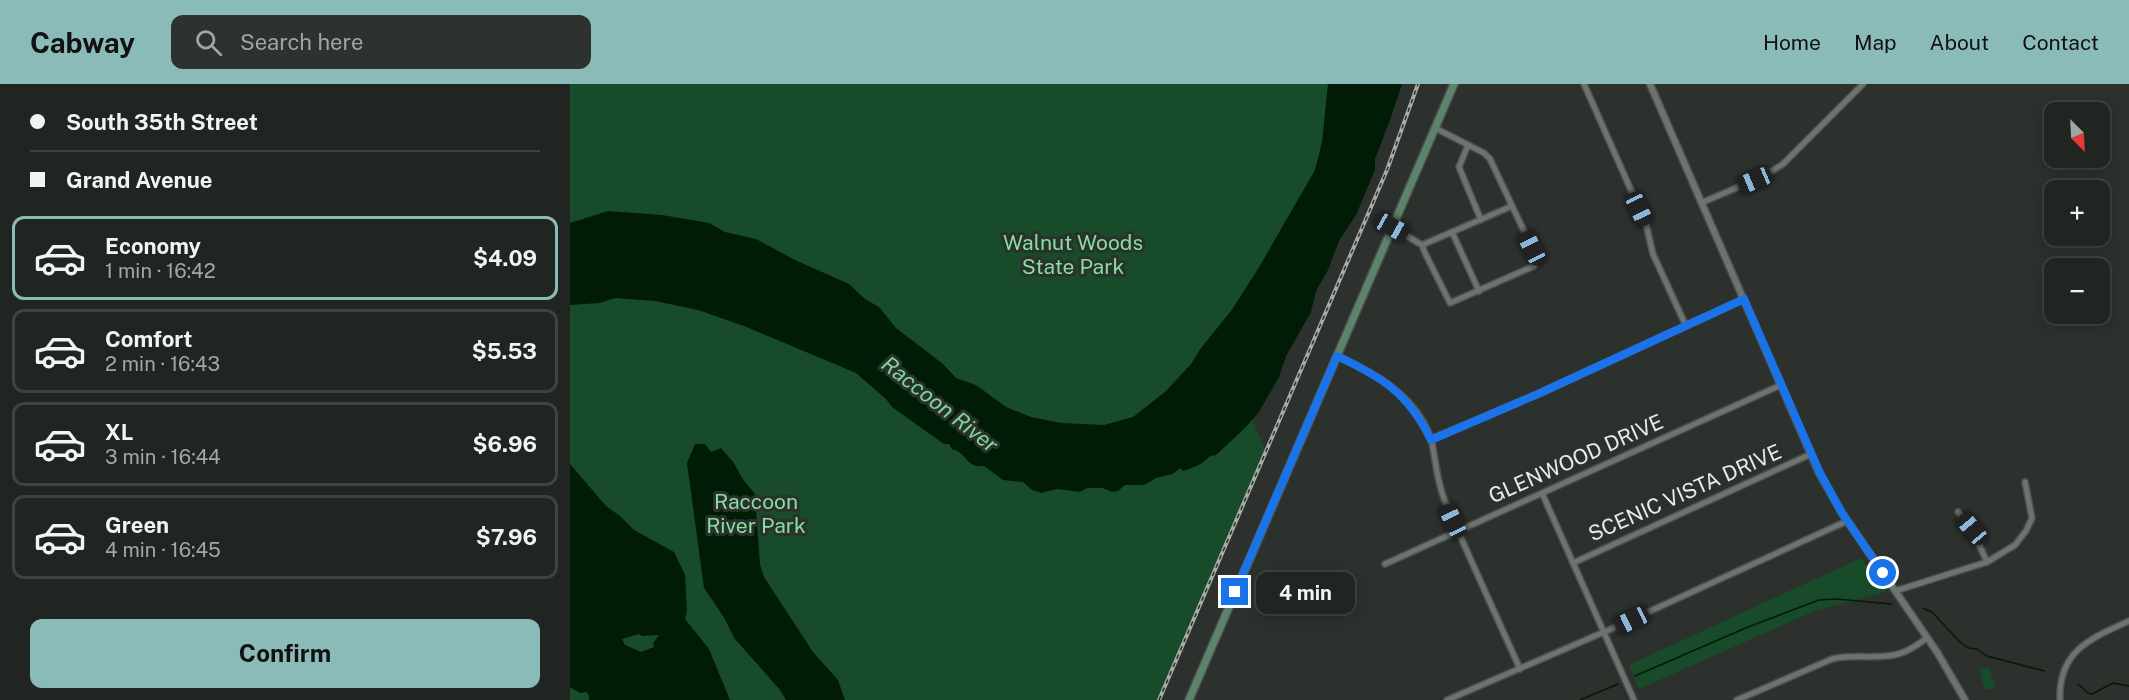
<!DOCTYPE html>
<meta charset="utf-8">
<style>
:root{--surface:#212522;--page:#2d312f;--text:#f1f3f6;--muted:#a2a5a5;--line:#3e4240;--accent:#8bbbb9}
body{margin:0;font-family:"Public Sans",sans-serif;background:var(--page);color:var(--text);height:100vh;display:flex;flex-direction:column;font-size:22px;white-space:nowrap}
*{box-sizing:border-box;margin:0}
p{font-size:20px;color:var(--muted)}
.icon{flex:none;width:33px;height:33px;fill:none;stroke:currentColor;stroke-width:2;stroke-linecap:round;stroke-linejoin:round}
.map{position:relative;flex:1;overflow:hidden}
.panel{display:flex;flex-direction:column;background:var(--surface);width:570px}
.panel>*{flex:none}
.banner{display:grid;align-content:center;height:132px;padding:0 30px;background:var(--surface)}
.needle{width:39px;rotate:156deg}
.controls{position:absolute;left:1474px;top:18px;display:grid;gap:12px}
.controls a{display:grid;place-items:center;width:66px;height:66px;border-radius:12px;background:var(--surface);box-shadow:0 3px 15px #0003,0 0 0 2px var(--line);font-size:30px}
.end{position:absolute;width:27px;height:27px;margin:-14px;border:8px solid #1a73e8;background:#fff;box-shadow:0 0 0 3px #fff}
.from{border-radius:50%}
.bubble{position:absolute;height:42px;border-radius:12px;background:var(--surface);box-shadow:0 3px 15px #0003,0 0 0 2px var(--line);font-size:20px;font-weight:700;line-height:42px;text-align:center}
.car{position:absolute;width:18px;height:36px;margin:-18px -9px;border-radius:8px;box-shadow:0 0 4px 2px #0007;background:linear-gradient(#222 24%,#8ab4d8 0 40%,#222 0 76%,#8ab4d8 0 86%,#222 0)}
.banner b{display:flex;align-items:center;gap:21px;height:57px;font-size:22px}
.banner b+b{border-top:2px solid var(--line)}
.banner i{width:15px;height:15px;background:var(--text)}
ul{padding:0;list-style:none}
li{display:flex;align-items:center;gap:18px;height:84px;margin:0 12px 9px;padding:0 18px;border:3px solid var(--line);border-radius:12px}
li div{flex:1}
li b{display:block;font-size:22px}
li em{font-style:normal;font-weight:700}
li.current{border-color:var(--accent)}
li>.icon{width:54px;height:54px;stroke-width:1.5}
.button{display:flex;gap:12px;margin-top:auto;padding:12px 30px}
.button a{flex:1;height:69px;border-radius:12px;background:var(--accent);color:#111;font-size:24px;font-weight:700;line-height:69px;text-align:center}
header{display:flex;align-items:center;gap:36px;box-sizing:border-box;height:84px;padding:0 30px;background:var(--accent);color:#111}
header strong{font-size:28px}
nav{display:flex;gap:33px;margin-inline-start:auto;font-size:21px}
.search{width:420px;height:54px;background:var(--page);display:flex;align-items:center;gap:15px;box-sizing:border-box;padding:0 21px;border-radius:12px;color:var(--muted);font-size:22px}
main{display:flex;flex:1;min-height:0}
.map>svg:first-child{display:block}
.green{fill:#184b29}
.water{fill:#001c07;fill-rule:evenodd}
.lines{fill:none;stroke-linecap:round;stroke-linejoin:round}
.stream{stroke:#001c07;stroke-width:1.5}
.minor-casing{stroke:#4b504c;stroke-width:8}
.tertiary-casing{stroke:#4b504c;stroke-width:9}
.secondary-casing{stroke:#4b504c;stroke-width:10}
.minor{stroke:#6d736e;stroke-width:5}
.tertiary{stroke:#6d736e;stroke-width:6}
.secondary{stroke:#5b846a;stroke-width:7}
.rail-casing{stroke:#a8aca8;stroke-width:4}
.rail{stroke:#2c312d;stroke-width:1.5;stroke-dasharray:4.5;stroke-linecap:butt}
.route{stroke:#1a73e8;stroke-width:8}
.labels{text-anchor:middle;stroke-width:6;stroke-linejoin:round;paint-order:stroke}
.park-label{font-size:21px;fill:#84e09e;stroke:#2c312d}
.street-label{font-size:21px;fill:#e8ebe8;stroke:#2c312d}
.water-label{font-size:22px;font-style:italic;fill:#7cd896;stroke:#2c312d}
</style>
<header>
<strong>Cabway</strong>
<div class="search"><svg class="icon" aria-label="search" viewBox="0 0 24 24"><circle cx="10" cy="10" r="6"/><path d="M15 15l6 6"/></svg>Search here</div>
<nav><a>Home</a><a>Map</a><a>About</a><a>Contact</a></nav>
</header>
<main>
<section class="panel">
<div class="banner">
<b><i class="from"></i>South 35th Street</b>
<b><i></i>Grand Avenue</b>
</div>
<ul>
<li class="current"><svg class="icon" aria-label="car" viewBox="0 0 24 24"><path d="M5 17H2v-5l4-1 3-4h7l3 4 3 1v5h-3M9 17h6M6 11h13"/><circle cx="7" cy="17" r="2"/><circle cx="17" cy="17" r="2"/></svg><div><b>Economy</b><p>1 min · 16:42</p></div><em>$4.09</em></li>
<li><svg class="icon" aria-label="car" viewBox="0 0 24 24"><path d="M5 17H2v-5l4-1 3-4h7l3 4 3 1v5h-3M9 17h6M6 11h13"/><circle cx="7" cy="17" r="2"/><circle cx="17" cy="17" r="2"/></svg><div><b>Comfort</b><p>2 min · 16:43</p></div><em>$5.53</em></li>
<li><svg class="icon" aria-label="car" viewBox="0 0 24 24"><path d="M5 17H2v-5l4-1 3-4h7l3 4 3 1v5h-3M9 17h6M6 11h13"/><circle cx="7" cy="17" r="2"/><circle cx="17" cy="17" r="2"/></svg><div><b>XL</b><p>3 min · 16:44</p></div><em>$6.96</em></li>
<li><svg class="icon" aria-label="car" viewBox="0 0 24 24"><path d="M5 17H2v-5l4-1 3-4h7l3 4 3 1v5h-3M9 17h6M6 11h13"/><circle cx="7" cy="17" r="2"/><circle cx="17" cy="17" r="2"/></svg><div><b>Green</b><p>4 min · 16:45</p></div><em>$7.96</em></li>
</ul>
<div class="button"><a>Confirm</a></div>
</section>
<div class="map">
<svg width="1559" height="616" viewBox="0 0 1559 616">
<rect width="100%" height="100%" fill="#2c312d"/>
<g class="green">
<path d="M0,0h784l2,26 -142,250 -104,77 -48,6 -492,-204z"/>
<path d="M0,190l183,21 227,161 262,-59 24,54 -107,249h-589z"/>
<path d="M1291,474l25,34 -72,19 -175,78 -10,-24z"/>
<path d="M1419,583l6,21 -10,2 -6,-20z"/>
</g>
<g class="water">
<path d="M758,0h74l-12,36 -15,39v11l-19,45 -17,26 -11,29 -12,21 -5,21 -25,44 -7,21 -20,35 -14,16 -29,27 -6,1c-7,8 -17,12 -27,15l-3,-3 -7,6 -17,4 -12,7h-19l-7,6 -6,1 -9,-4h-16l-7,4 -23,-3 -16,4 -9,-3 -9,-8 -20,-2 -19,-14c-19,2 -16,-13 -32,-17l-3,-5h-5l-52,-37 -6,-8 -30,-26 -112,-47 -46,-16 -43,-9 -40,-3 -15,5 -30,2v-82l38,-12 54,4 47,8 16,9 31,7 39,21 54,24 16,15 14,8 17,21 47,36 13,14 20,7 30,22 25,10 30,6 43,2 29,-8 33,-26 25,-27 10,-16 30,-37 27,-42 57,-99 7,-28z"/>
<path d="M125,360h10l6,8 10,-4 13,15 8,15 13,16 5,70 4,13 49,75 25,28 7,20h-59l-6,-10 -45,-51 -12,-23 -19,-28 -17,-125z"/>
<path d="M0,380l36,42 14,10 14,14 40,22 11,23 2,36 -2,8 24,30 21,51h-141v-5l-3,-3 -6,1 -10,-6zM69,550l3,2 17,-1 -6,8 1,4 -13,5 -16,-7 -3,-6z"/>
</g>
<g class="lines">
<g class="stream">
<path d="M1353,524l9,4 28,30 8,6 9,1 10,7 57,15"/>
<path d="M1065,592l113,-49 71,-27 18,-1 55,5"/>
<path d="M1508,600l10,9 4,1 21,-11 16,3"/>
<path d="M1010,616l38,-16"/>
</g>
<g class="minor-casing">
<g id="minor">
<path d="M1014,0l62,140 7,30 33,72"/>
<path d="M898,61l-9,22 22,53"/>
<path d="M1131,119l63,-27 19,-12 80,-80"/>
<path d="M822,143l30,18 3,8 25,50 84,-37 2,-6 -4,-12 -42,-89 -6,-6 -49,-25"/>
<path d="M882,148l27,59"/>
<path d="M852,161l90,-39"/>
<path d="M767,272c39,18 83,42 95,87 4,19 5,40 13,58 24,56 50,112 75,168"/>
<path d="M861,355l107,-45 206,-95"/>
<path d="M972,409l92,207"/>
<path d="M1388,428l14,17 15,33"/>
<path d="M1003,479l238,-109"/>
<path d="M815,480l396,-179"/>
<path d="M1325,507l92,-29 28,-17 11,-14 6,-13 -7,-36"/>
<path d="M877,616l164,-71 236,-108"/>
<path d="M1167,616l95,-41c22,-5 42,0 62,-4 12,-2 23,-10 33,-17"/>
<path d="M1490,616c-2,-49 31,-62 69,-79"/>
</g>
</g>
<g class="tertiary-casing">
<path id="tertiary" d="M1080,0l169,389 23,40 95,139 28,48"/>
</g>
<g class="secondary-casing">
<path id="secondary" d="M619,616l265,-616"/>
</g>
<use href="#minor" class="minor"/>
<use href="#tertiary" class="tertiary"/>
<use href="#secondary" class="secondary"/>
<g class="rail-casing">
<path id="rail" d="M589,616l228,-530 31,-86"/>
</g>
<use href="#rail" class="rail"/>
</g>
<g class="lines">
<path class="route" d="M665,508l102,-236c45,21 71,37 94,84l107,-46 206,-95 76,174 22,40 41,60"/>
</g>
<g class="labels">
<g class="park-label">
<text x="503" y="166">Walnut Woods<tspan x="503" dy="24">State Park</tspan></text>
<text x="186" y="425">Raccoon<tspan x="186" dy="24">River Park</tspan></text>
</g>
<g class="street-label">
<text transform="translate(1006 375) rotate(-24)" y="7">GLENWOOD DRIVE</text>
<text transform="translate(1115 409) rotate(-24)" y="7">SCENIC VISTA DRIVE</text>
</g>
<g class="water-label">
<text transform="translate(370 320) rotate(38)" y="8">Raccoon River</text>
</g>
</g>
</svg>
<div class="controls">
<a><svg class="needle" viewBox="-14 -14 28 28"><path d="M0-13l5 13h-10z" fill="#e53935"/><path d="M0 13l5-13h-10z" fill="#a2a5a5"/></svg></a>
<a>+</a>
<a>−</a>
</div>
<i class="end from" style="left:1313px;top:489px"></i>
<i class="end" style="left:665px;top:508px"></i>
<div class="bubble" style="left:686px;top:488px;width:99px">4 min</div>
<i class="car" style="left:1185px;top:96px;rotate:247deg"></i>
<i class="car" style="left:1069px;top:125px;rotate:155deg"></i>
<i class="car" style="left:822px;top:143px;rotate:119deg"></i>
<i class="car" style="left:962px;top:164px;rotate:334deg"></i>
<i class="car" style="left:883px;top:437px;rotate:335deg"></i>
<i class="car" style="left:1402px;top:445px;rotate:320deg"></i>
<i class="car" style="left:1062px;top:536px;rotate:245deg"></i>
</div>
</main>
